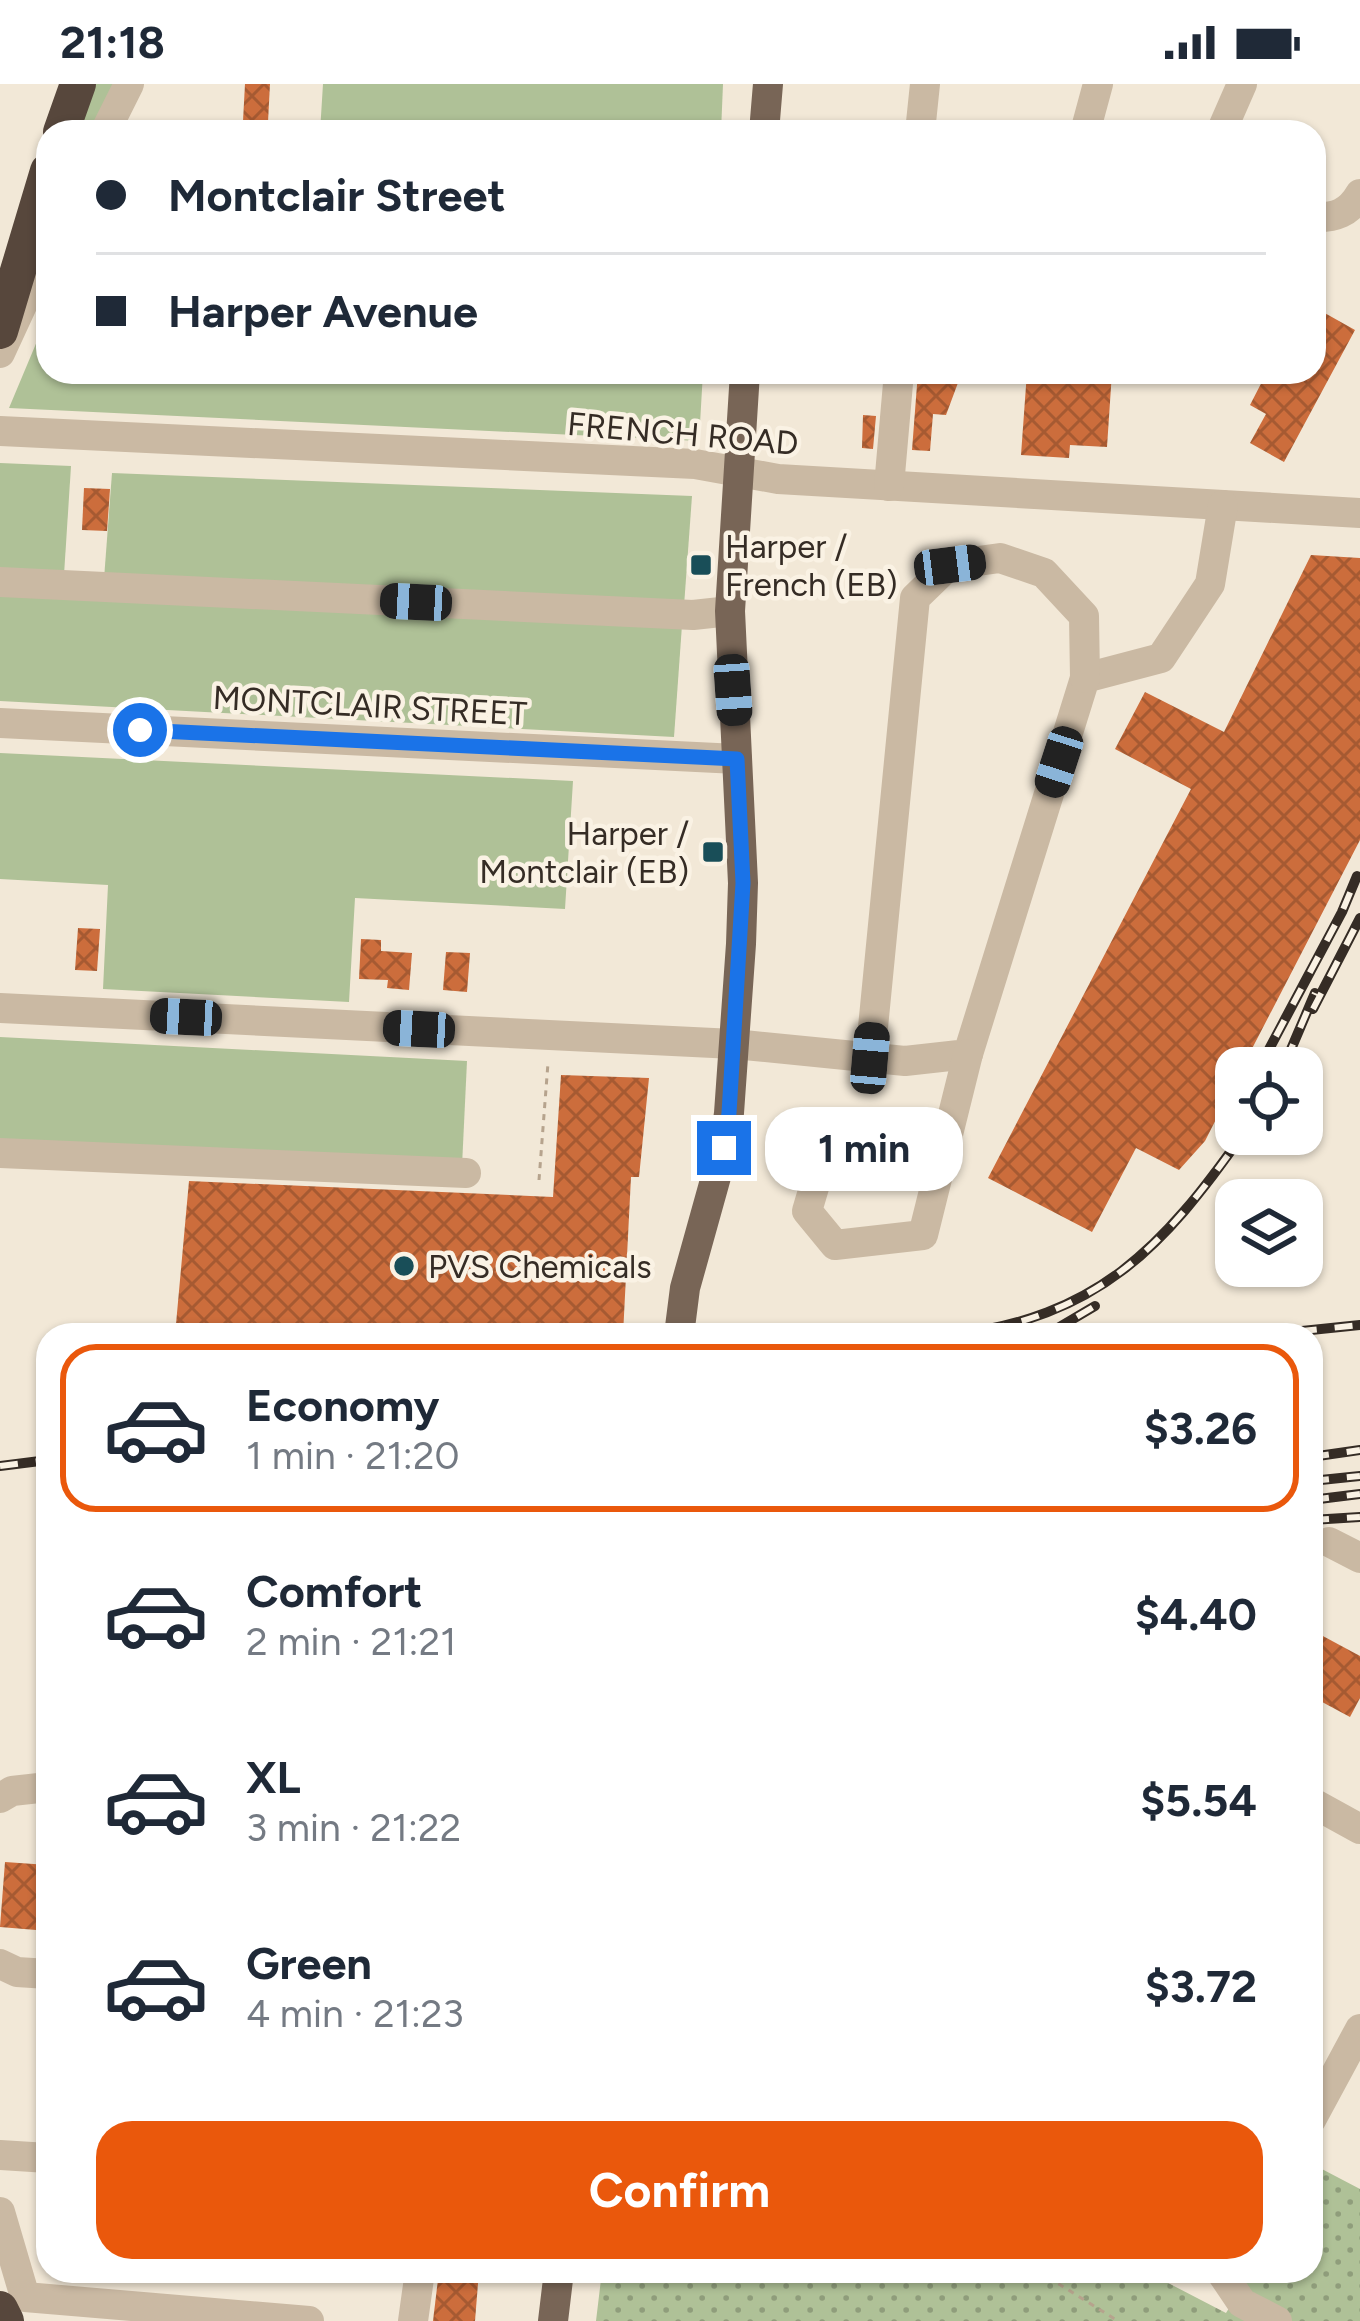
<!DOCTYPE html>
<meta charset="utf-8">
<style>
:root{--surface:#fff;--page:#f6f6f7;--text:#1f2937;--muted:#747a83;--line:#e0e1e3;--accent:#ea580c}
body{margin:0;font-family:Figtree,sans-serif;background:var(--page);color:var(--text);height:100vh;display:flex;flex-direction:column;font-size:45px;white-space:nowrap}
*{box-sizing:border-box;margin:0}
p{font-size:39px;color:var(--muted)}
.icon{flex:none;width:66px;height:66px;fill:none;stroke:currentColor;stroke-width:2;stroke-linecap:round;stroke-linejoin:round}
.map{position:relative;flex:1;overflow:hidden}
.details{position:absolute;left:36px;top:1239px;width:1287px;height:960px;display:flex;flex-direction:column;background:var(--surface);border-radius:36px;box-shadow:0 3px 9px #0004}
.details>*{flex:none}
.hud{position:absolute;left:36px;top:36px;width:1290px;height:264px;border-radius:36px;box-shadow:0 3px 9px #0004;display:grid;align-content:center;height:264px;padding:0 60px;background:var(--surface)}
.buttons{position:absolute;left:1215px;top:963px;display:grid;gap:24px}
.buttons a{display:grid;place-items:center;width:108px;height:108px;border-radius:24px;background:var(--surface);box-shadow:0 3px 9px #0004;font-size:60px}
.end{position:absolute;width:54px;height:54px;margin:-27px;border:15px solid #1a73e8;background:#fff;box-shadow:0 0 0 6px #fff}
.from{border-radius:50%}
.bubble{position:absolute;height:84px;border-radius:36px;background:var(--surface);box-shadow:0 3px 9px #0004;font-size:39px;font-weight:700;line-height:84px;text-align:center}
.car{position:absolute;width:36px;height:72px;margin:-36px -18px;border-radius:15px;box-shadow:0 0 9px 3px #0007;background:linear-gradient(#222 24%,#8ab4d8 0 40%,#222 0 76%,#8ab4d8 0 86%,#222 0)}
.hud b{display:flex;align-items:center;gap:42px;height:114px;font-size:45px}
.hud b+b{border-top:3px solid var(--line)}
.hud i{width:30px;height:30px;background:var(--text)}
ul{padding:21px 0 0;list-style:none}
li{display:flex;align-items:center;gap:36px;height:168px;margin:0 24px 18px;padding:0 36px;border:6px solid transparent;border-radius:36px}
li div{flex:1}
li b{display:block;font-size:45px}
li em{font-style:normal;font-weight:700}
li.active{border-color:var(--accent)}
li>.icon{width:108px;height:108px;stroke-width:1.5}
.button{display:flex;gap:24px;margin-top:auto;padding:24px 60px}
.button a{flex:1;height:138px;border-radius:36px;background:var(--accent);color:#fff;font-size:48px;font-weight:700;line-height:138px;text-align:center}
.status{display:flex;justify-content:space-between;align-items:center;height:84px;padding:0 60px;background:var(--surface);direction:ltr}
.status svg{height:33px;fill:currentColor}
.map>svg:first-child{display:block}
.grass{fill:#afc197}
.park{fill:url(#park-dots)}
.building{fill:url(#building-cross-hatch)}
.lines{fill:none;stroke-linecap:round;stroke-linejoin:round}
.path{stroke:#b6a38d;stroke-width:3;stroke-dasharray:6 6;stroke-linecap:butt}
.minor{stroke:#cab9a3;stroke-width:30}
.major{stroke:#786556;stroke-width:30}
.highway{stroke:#57473c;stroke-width:36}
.rail-casing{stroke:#352c25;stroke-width:10}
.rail{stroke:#faf2e4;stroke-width:6;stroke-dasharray:18;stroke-linecap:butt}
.route{stroke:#1a73e8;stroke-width:15}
.poi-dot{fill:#194e58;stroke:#faf2e4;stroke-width:4.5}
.labels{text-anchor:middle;stroke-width:9;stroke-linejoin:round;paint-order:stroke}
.street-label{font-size:33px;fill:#352c25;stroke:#faf2e4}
.poi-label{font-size:33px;fill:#352c25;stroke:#faf2e4;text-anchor:start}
</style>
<div class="status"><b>21:18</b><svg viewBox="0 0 49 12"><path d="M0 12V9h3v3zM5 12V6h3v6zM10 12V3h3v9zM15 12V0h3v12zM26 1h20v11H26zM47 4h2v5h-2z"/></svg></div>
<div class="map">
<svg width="1360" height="2237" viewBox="0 0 1360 2237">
<defs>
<pattern id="park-dots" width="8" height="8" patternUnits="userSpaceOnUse" patternTransform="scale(3)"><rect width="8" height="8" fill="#afc197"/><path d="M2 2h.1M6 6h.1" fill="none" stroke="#8f9d7b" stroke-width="1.8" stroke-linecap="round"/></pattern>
<pattern id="building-cross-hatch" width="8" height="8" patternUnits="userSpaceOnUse" patternTransform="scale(3)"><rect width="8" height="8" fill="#cc6d3c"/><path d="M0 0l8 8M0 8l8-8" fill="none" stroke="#a65a32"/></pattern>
</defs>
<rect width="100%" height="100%" fill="#f2e8d7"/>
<g class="grass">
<path d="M93,0h22l-24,48h-15z"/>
<path d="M323,0h400l-2,48h-401z"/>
<path d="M48,231v57h655l-4,69 -690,-33z"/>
<path d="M0,379l71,3 -7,109 -64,-4z"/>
<path d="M112,389l580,23 -8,110 -580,-27z"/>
<path d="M0,508l682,33 -8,112 -674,-36z"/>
<path d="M0,669l573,28 -8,128 -210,-11 -6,104 -246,-13 5,-104 -108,-6z"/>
<path d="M0,953l467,24 -5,105 -462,-25z"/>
</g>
<path class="park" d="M1318,2083l42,22v132h-764l6,-50h543l81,42 26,-42h59v-93z"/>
<g class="building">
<path d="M245,0h25l-2,38 -25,-1z"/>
<path d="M1314,223l41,23 -71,132 -34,-19 16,-29 -16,-9 17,-33h47z"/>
<path d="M918,288h44l-16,43 -13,-1 -3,37 -18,-1z"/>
<path d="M1027,288h85l-5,75 -37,-2 -1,13 -48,-3z"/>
<path d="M863,331l13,1 -3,33 -11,-1z"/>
<path d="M84,404l26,1 -3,42 -25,-1z"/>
<path d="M1311,471l49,3v282l-118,228h-6v12l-31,61 -26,29 -43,-22 -44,84 -104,-54 203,-389 -76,-40 30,-57 79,40z"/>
<path d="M78,844l22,1 -3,42 -22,-1z"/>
<path d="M361,855l20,1v11l31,2 -3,37 -22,-2 1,-8 -29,-1z"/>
<path d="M446,868l24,1 -3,39 -24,-2z"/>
<path d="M561,991l88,3 -10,99h-8l-8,158h-448l14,-154 364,16z"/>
<path d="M1321,1551l39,21v42l-10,19 -39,-21v-43z"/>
<path d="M5,1778l43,3v66l-48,-4z"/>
<path d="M439,2187h40l-4,50h-42z"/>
</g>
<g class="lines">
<g class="path">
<path d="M539,1096l9,-117"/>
<path d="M1038,2187l80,50"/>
</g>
<g class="minor">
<path d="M105,48l24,-48"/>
<path d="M920,48l5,-48"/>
<path d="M1085,48l13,-48"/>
<path d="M1221,48l21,-48"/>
<path d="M1314,133c21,1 35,-4 46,-23"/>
<path d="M0,269l48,-104"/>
<path d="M0,347l695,33 83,15 582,34"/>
<path d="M889,402l10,-114"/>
<path d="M0,498l693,33 37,-4"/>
<path d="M0,639l737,36"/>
<path d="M0,924l734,36 171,17 63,-7 117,-376 76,-20 49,-74 13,-79"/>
<path d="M870,974l45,-460 34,-33 51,-7 44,15 40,43 1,62"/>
<path d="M943,1067l-72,2 -41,7 -15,24 -8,27 28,34 88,-10 45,-181"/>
<path d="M0,1069l466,20"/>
<path d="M1329,1458l31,16"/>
<path d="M0,1714l12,-7 36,-4"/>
<path d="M1311,1718l49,27"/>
<path d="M0,1880l17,8 31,2"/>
<path d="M1311,2036l49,-91"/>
<path d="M0,2071l48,3"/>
<path d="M0,2128l25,85 284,24"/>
<path d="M1221,2188l21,31 35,18"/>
<path d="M413,2237l7,-50"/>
</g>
<g class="major">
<path d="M764,48l4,-48"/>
<path d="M679,1251l6,-47 39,-140 5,-35 12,-169 2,-61 -13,-272 15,-239"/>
<path d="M553,2237l6,-50"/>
</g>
<g class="highway">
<path d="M61,48l17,-48"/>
<path d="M0,247l48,-160"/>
<path d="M0,2225l6,12"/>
</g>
<g class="rail-casing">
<g id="rail">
<path d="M1313,925l47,-91"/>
<path d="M1286,977l29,-68"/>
<path d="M1259,984l83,-156 15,-36"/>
<path d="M951,1251c146,-17 212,-87 292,-201"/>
<path d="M1046,1251l49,-29"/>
<path d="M1263,1251l97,-10"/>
<path d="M1311,1373l49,-7"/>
<path d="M0,1382l48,-6"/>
<path d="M1311,1397l49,-5"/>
<path d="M1311,1416l49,-6"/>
<path d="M1311,1436l49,-3"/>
</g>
</g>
<use href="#rail" class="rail"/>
</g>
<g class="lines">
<path class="route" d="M140,646l597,29 6,124 -14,230 -5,35"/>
</g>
<g class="poi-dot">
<rect x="689" y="469" width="24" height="24" rx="6"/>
<rect x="701" y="756" width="24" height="24" rx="6"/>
<circle cx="404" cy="1182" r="12"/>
</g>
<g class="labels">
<g class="street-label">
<text transform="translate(683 349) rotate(5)" y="12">FRENCH ROAD</text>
<text transform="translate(370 621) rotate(3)" y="12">MONTCLAIR STREET</text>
</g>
<g class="poi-label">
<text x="725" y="474">Harper /<tspan x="725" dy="38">French (EB)</tspan></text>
<text x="689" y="761" text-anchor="end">Harper /<tspan x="689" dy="38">Montclair (EB)</tspan></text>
<text x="428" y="1194">PVS Chemicals</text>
</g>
</g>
</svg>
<div class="buttons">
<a><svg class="icon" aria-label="locate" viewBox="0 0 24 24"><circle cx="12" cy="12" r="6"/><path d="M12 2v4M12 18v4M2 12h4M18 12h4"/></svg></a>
<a><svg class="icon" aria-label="layers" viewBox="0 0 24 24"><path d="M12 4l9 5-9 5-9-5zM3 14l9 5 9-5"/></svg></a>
</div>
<i class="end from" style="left:140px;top:646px"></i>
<i class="end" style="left:724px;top:1064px"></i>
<div class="bubble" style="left:765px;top:1023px;width:198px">1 min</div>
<i class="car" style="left:950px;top:481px;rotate:83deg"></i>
<i class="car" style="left:416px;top:518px;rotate:273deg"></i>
<i class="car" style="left:733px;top:606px;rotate:176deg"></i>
<i class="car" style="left:1059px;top:678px;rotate:198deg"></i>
<i class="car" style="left:186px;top:933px;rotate:273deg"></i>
<i class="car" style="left:419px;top:945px;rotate:273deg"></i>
<i class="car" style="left:870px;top:974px;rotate:5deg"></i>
<div class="hud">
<b><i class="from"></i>Montclair Street</b>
<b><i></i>Harper Avenue</b>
</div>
<section class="details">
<ul>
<li class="active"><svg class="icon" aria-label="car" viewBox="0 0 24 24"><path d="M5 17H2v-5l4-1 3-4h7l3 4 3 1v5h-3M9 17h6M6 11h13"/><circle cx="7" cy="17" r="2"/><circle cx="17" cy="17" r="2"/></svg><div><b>Economy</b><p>1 min · 21:20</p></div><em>$3.26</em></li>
<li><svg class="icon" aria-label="car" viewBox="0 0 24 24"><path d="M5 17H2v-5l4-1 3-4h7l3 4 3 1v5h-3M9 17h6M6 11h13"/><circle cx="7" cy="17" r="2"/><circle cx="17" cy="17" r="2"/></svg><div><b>Comfort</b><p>2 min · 21:21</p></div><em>$4.40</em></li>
<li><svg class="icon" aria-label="car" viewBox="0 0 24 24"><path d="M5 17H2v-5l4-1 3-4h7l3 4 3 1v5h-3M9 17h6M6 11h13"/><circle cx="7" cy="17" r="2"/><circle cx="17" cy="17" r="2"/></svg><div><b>XL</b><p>3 min · 21:22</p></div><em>$5.54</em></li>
<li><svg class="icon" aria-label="car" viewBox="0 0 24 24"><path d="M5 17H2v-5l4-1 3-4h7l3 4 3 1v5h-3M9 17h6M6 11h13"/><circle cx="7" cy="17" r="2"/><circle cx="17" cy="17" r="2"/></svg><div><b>Green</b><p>4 min · 21:23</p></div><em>$3.72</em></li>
</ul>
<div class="button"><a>Confirm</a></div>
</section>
</div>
